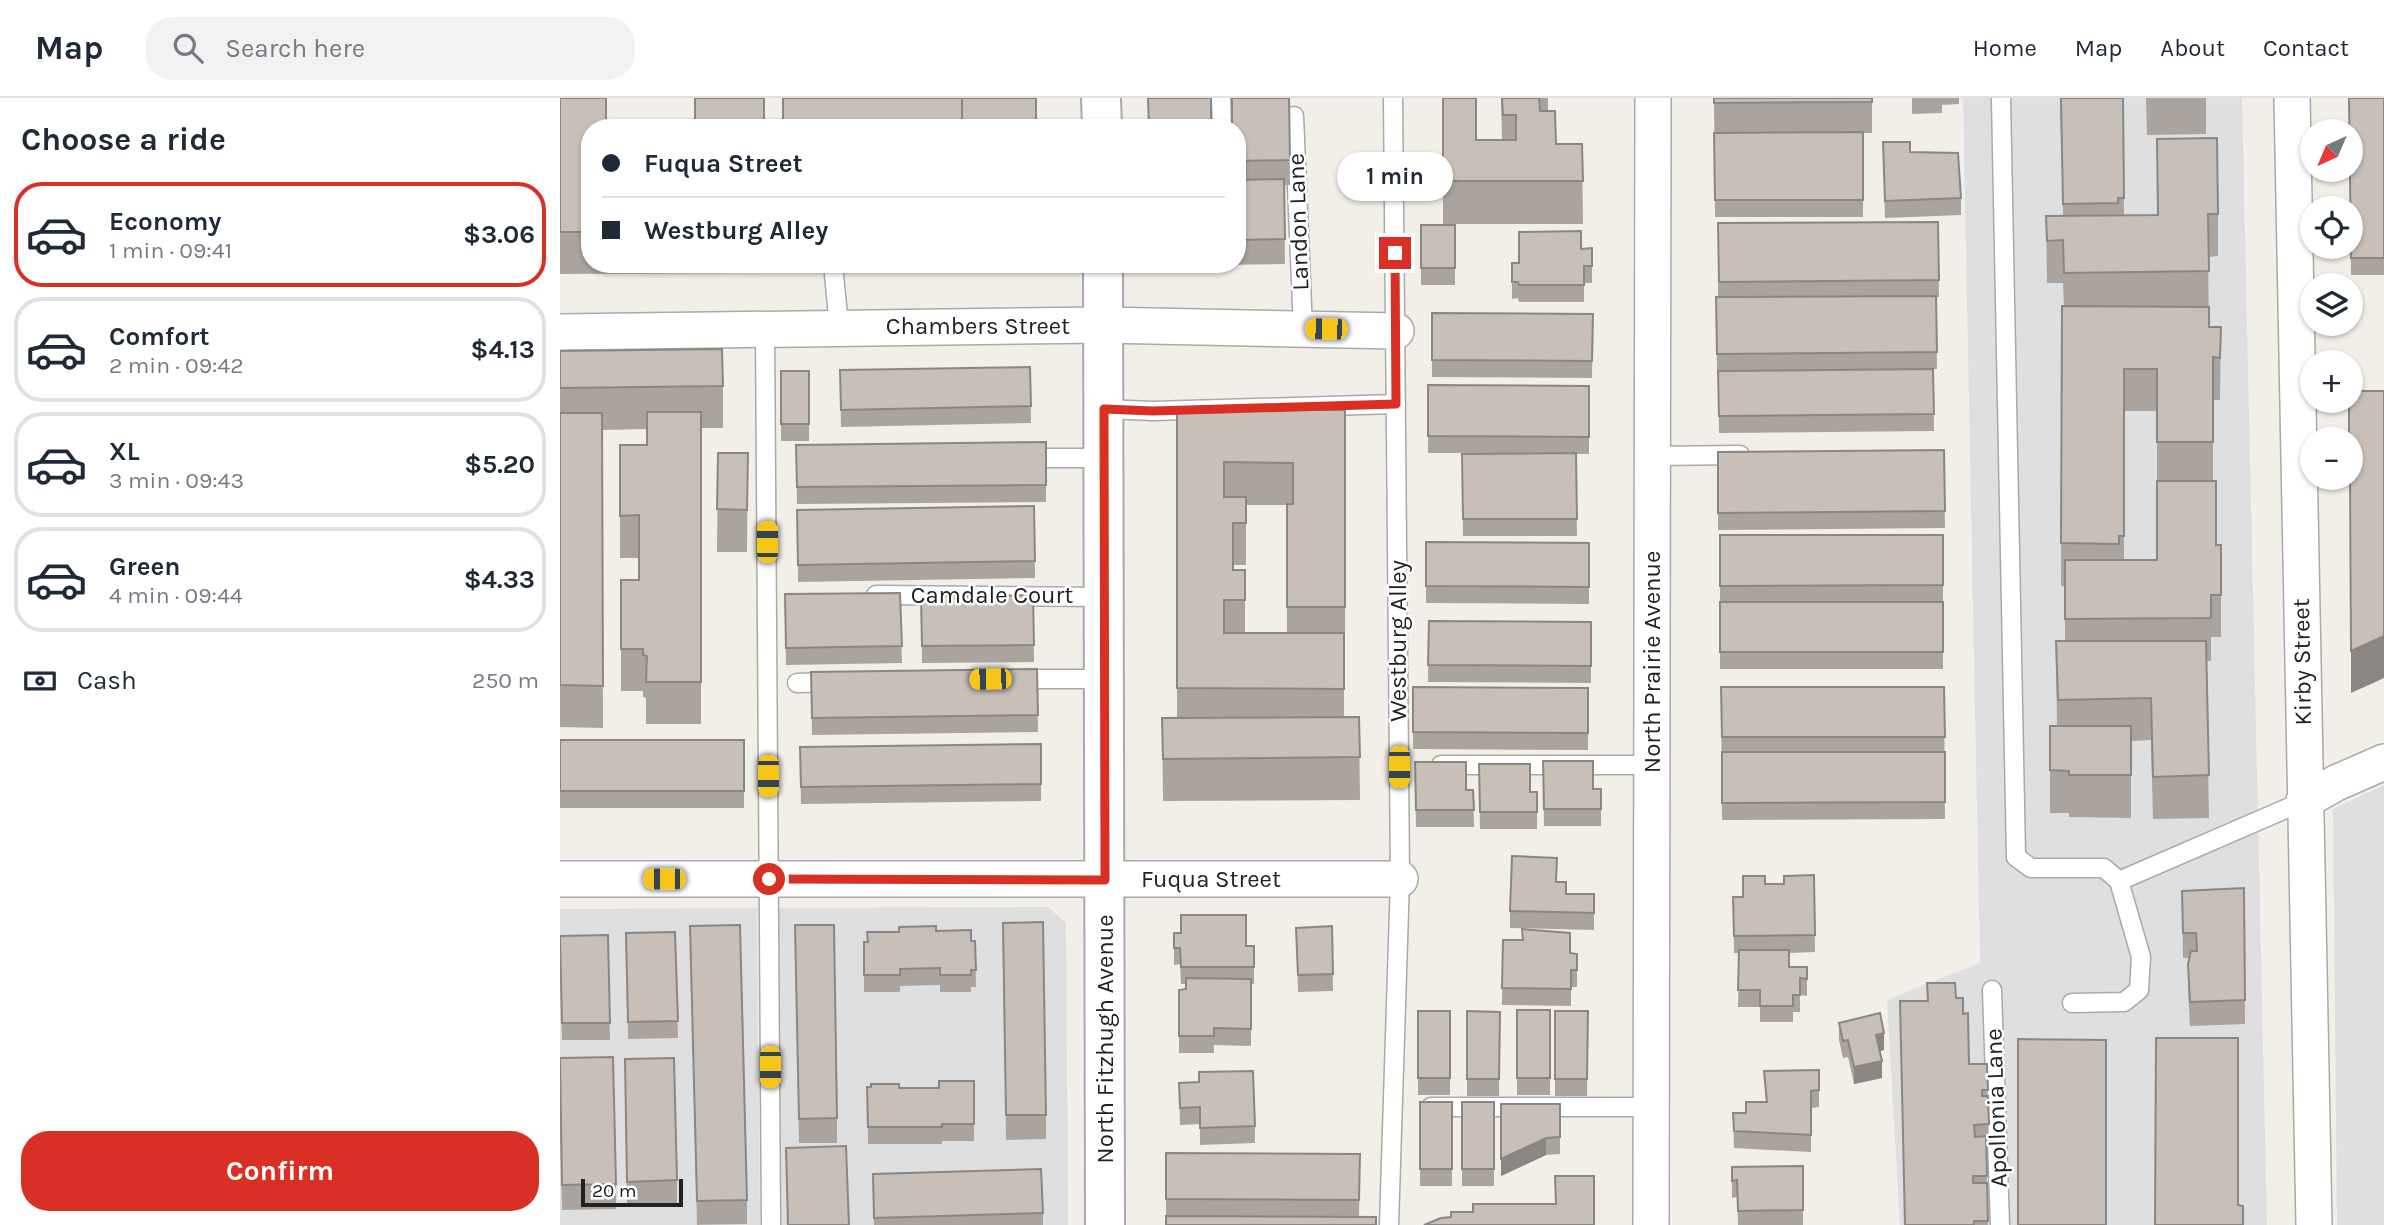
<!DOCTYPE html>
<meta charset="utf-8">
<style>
:root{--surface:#fff;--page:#f2f2f3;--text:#1f2937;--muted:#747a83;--line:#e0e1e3;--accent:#d93025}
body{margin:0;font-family:Karla,sans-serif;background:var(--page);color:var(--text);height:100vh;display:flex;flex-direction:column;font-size:26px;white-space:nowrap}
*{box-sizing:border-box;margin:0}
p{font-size:23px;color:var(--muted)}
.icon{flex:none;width:38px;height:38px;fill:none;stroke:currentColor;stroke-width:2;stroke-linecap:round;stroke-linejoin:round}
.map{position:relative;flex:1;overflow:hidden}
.side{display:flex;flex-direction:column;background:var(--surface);width:560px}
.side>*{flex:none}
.hud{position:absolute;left:21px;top:21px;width:665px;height:154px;border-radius:28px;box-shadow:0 2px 5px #0004;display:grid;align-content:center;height:154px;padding:0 21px;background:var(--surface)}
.needle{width:46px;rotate:224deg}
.tools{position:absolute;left:1740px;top:21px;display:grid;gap:14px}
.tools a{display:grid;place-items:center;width:63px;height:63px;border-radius:50%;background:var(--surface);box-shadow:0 2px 5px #0004;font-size:35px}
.scale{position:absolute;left:21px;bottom:18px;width:102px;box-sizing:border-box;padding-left:7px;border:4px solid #222;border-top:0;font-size:19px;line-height:24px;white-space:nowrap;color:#222;-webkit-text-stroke:5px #fff;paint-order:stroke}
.end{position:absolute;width:32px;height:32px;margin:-16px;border:9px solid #d93025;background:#fff;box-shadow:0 0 0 4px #fff}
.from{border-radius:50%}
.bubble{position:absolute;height:49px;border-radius:24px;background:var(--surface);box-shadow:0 2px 5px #0004;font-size:23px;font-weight:700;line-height:49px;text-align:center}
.car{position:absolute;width:21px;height:42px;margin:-21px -10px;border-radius:9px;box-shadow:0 0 5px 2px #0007;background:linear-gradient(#f5c518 24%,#345 0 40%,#f5c518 0 76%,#345 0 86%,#f5c518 0)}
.hud b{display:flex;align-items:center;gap:24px;height:66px;font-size:26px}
.hud b+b{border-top:2px solid var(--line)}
.hud i{width:18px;height:18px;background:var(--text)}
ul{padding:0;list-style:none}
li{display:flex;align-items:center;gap:21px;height:105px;margin:0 14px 10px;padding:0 7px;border:4px solid var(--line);border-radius:28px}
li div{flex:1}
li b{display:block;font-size:26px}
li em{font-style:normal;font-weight:700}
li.on{border-color:var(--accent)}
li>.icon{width:63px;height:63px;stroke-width:1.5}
h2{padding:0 21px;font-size:32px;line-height:84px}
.pay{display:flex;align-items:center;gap:18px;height:77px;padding:0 21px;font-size:26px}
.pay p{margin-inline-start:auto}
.primary-button{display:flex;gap:14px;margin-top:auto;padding:14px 21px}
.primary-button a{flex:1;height:80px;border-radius:28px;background:var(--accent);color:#fff;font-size:28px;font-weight:700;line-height:80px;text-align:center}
header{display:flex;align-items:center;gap:42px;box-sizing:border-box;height:98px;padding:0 35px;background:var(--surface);border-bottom:2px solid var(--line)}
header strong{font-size:33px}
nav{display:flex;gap:38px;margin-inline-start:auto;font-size:24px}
.search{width:490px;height:63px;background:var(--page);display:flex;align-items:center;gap:18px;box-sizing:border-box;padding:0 24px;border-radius:28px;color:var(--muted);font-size:26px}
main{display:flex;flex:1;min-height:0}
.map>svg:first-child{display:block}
.residential{fill:#e0dfdf}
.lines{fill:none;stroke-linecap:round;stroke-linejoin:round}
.service-casing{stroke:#a9a9a9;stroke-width:21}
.minor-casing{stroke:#a9a9a9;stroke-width:38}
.tertiary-casing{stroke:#a9a9a9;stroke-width:42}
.service{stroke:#fff;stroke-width:18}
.minor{stroke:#fff;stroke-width:35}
.tertiary{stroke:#fff;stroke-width:38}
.wall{fill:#aba49e;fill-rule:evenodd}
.shaded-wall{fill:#8b8681}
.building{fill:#c7bfb8;stroke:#8b8681;stroke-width:2}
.route{stroke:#d93025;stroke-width:9}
.labels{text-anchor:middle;stroke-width:5;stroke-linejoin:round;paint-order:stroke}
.street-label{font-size:24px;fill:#222;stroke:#fff}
</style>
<header>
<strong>Map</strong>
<div class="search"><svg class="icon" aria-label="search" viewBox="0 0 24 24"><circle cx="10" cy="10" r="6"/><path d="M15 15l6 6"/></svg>Search here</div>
<nav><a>Home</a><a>Map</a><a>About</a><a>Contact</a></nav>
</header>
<main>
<section class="side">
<h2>Choose a ride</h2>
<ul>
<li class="on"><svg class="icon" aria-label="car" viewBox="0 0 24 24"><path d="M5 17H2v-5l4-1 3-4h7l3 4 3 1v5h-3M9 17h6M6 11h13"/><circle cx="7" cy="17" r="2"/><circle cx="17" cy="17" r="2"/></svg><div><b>Economy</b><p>1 min · 09:41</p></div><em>$3.06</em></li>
<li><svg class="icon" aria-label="car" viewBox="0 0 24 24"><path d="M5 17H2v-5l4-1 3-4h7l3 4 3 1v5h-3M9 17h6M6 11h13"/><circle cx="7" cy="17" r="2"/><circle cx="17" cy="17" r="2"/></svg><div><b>Comfort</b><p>2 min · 09:42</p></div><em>$4.13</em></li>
<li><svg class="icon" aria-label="car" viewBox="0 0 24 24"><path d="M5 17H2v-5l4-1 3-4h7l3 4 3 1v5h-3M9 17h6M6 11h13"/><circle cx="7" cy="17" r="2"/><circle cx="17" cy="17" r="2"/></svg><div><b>XL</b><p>3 min · 09:43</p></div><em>$5.20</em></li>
<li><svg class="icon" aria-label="car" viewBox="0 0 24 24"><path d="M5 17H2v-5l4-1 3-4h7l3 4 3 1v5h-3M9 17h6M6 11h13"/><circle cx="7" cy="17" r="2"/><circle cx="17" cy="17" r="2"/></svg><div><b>Green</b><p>4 min · 09:44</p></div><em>$4.33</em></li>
</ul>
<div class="pay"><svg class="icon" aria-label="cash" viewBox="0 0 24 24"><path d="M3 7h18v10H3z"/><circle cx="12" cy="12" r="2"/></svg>Cash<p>250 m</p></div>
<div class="primary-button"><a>Confirm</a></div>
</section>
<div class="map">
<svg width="1824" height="1127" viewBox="0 0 1824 1127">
<rect width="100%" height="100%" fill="#f2efe9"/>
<g class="residential">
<path d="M1403,0h279l25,1127h-367l-13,-225 93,-37z"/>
<path d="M1824,687v440h-47l-4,-416z"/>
<path d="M488,809l18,16 2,302h-288l-1,-317z"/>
<path d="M200,810l-3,4 3,313h-200v-316z"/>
</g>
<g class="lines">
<g class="service-casing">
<g id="service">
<path d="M661,0l1,30"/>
<path d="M1441,0l15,759 15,11h73l15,13 22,76 -2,33 -15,12 -52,1"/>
<path d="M734,18l9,213"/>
<path d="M273,166l6,63"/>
<path d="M205,229l6,898"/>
<path d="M544,311l49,2 243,-7"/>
<path d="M1092,358l88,-1"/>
<path d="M463,360h81"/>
<path d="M316,497l228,2"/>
<path d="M453,581h91"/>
<path d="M237,585l37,-1"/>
<path d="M881,667h211"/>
<path d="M1559,783l185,-80"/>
<path d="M1432,892l8,235"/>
<path d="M871,1009h220"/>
<path d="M829,1127l11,-346 -7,-781"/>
</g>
</g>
<g class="minor-casing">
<g id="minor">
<path d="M1732,0l22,1127"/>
<path d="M0,234l543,-7 293,6"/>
<path d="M1744,703l32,-18 48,-21"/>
<path d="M0,781h840"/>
<path d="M1091,1127l2,-1127"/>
</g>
</g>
<g class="tertiary-casing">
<g id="tertiary">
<path d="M541,0l1,30"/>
<path d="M543,166l2,961"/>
</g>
</g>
<use href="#service" class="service"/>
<use href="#minor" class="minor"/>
<use href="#tertiary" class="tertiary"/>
</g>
<g class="wall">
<path d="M0,0l46,22 158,8h-174v136h175v9l-205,1z"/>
<path d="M671,0h58l1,87h-6l1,79 -130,2v-2h82v-136h-5z"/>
<path d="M883,0l33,42h26l-1,-42h47v12l8,34h26l1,80h-140z"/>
<path d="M1154,0h158v35h-9v84h-148z"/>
<path d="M1352,0h47v6l-17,1v8l-30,1z"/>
<path d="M1500,0h63l1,117h34l-1,-76 61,75v42l-10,1 1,70h12l-1,73h-7v81l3,64h5v92h-10v24h-5l3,157 -56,1 -2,-79 -20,1v77l-62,-1v-4h-19v-87h7l-1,-85h9v-55h-4l1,-280h2l-1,-23h-16l-1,-67h17zM1564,313h33v149h-33z"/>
<path d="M1586,0h60v36l-59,1z"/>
<path d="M1824,0v177h-33l-1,-105z"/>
<path d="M1323,44l27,10 51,46v17l-76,3z"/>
<path d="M1378,124l1,75h-3l1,72h-4l1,62 -215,2 -1,-62 143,-1 -144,1 -1,-74h2v-74z"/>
<rect x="861" y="127" width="34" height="60"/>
<path d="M1032,150v35h-8v19h-65l-1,-4 -6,1v-19l7,-17 62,-14z"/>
<path d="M872,215l161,1 -1,64 -160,-1z"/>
<path d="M0,253l163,35v42h-22v296h-55v-26l-3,-1v-6h-22v-111h18v-22h-19v-113h27v-16l-45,1 1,298 -43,-1z"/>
<path d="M470,269l1,56 -190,4 -1,-57z"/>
<rect x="221" y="273" width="28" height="70"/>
<path d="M868,287l161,1v68h-13l1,82h-114l-1,-82 76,-1h-110z"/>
<path d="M617,311l168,1v240h-1v67h15l1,83 -197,1 -1,-83h15zM686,407h41v128h-42v-63h-12v-5h13z"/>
<path d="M486,344v60l-249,2 -1,-59z"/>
<path d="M1384,352l1,78 -227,2v-78z"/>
<path d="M158,355h30l-1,99h-30z"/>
<path d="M474,408l1,72 -237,4 -1,-72z"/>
<rect x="1160" y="437" width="223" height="134"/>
<path d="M866,444l163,1v61l-163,-1z"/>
<path d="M340,495l2,70 -116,2 -1,-71z"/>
<path d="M473,497l1,67 -112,1 -1,-66z"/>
<path d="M869,523l162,1v61l-163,-1z"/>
<path d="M477,571l1,63 -226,3 -1,-63z"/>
<path d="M853,589l175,1v62l-175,-1z"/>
<path d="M1161,589h223l1,132 -223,1z"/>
<rect x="0" y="642" width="184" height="68"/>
<path d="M481,646v57l-240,3 -1,-57z"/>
<path d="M983,663l50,28h8v37h-57z"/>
<path d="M855,664l51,28h7l1,37h-58z"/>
<path d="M919,666l51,28h7v37h-57z"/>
<path d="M1254,777l1,77 -26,1v14h18v29l-7,-1v17h-7v10h-33v-15h-22l1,-54h-5l-1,-56h10l22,-13h19z"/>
<path d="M997,784l9,12h28v36l-84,-2v-17z"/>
<path d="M1684,790l1,136 -55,2 -2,-38 1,-30h-6l-1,-67z"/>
<path d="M130,828l57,274v24l-63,1h13z"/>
<path d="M772,828l1,65 -35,1 -2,-64z"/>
<path d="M376,833l35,10h4l1,46h-5v5h-31v-7l-40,1v6h-36v-50z"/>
<path d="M115,834l3,106 -50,1 -2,-106z"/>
<path d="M614,835l80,13v38h-3v62l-37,-1v8h-35v-63l7,-1v-5h-5l-1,-20 -6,1z"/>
<path d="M48,837l2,105h-48l-2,-104z"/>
<path d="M943,842l67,13 7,1v33h-6v19l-69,-1z"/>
<path d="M443,849l43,168v24l-40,1z"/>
<path d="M235,852l42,168v25h-38z"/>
<path d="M1396,900l7,16 6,50h18l2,77h-3l2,84h-83l22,-224z"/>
<rect x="957" y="912" width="33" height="85"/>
<rect x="858" y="913" width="32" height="84"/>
<path d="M907,913l33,1 -1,84h-32z"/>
<path d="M995,913h33l-1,85h-32z"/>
<path d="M1279,925l45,27 -5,1 3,27 -28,6 -6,-27 -5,1 -4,-18z"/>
<path d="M65,961l52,121v25l-50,1z"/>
<path d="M1259,972v37l-8,1v44l-77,-4 -1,-35h13l20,-11 -2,-31z"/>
<path d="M414,983v60h-32v3h-74l-1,-57 72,1z"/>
<path d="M619,985l76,43v17l-55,2v-21l-20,1z"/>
<rect x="860" y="1004" width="32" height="84"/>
<rect x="902" y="1004" width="32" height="84"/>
<path d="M1000,1006v50l-14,1 -45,21z"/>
<path d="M0,1025l56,61v25l-54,1z"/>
<path d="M606,1055l194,1 -1,62h-193z"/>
<path d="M1243,1068v59h-65l-1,-28 -5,1v-31z"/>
<path d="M313,1076l170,39v12h-169z"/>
</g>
<g class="shaded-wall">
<path d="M1824,538v42l-33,15v-42z"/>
<path d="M1324,935v17l-8,2v-17z"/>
<path d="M1322,963v17l-28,6v-17z"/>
<path d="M986,1040v17l-45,21v-17z"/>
</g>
<g class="building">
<path d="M0,0h46v22h89v-22h69v30h-174v104h-30z"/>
<rect x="223" y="0" width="179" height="30"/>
<rect x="402" y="0" width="74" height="30"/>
<path d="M588,0h63v30h-62z"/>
<path d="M672,0h57l1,62 -53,1v-33h-5z"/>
<path d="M883,0h33v42h40v-25h-13l-1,-17h37l1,13h15l1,33h26l1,37h-140z"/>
<path d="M1154,0h158v4l-158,1z"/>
<path d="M1501,0h62l1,100h-6v5l-55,1z"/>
<path d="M1789,0h35v160h-33z"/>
<path d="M1303,34v68h-148l-1,-67z"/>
<path d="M1657,40l1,76h-10l1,57 -145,2 -1,-33 -16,1 -1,-25 112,-1 -1,-76z"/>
<path d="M1323,44h27v10l48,1 3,45 -76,3z"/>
<path d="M724,81l1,60 -48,1v-60z"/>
<path d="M1378,124l1,58 -220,2 -1,-59z"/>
<rect x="861" y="127" width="34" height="43"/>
<path d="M1021,133v18l11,-1v18h-8v19h-65l-1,-3h-6v-19h7v-31z"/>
<path d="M1376,198l1,56 -220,2 -1,-57z"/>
<path d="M1502,208l147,1v20h12l-1,31 -7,-1v85h-56v-73h-33v167h-5v8l-58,-1z"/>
<path d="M872,215l161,1 -1,47 -160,-1z"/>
<path d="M162,251l1,37 -163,2v-37z"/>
<path d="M470,269l1,39 -190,4 -1,-40z"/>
<path d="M1373,271l1,45 -215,2 -1,-45z"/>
<rect x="221" y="273" width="28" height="53"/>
<path d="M868,287l161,1v51l-161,-1z"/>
<path d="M1790,293h34v245l-33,15 -1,-173v-39h-1v-38h1z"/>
<path d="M617,311l168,1v197h-58v-103h6v-41l-69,-1v35h22v26h-13v47h12v30h-21v33h120v56l-167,-1z"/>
<path d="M87,314h54v270h-55l1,-26 -4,-1v-6h-22v-69h18v-65l-19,1v-71h27z"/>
<path d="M0,315h42l1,273 -43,-1z"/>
<path d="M486,344v43l-249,2 -1,-42z"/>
<path d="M1384,352l1,61 -227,2v-61z"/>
<path d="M158,355h30l-1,57 -30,-1z"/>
<path d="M1016,355l1,66h-114l-1,-65z"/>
<path d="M1597,383h59v64h5v50h-10v23l-146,1v-59h92z"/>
<path d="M474,408l1,55 -237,4 -1,-55z"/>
<path d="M1160,437h223v50l-223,1z"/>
<path d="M866,444l163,1v44l-163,-1z"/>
<path d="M340,495l2,53 -116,2 -1,-54z"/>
<path d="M473,497l1,50 -112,1 -1,-49z"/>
<rect x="1160" y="504" width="223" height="50"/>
<path d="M869,523l162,1v44l-163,-1z"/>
<path d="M1496,543h150l3,134 -56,2 -2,-79 -93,2z"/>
<path d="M477,571l1,46 -226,3 -1,-46z"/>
<path d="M853,589l175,1v45l-175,-1z"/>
<path d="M1161,589h223l1,50h-223z"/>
<path d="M799,619l1,40 -197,2 -1,-41z"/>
<path d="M1490,628h81v49h-62v-4l-19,-1z"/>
<rect x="0" y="642" width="184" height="51"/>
<path d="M481,646v40l-240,3 -1,-40z"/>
<path d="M1162,654h223v50l-223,1z"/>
<path d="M983,663h50v28h8v20h-57z"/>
<path d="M855,664h51v28h7l1,20h-58z"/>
<path d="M919,666h51v28h7v20h-57z"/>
<path d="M952,758l45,2 -1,24h10v12h28v19l-84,-2z"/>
<path d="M1254,777l1,60 -81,1 -1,-39h10v-21h22v8h19v-8z"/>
<path d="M1684,790l1,112 -55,2 -2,-38 3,-13h6l-1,-18h-13l-1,-42z"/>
<path d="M621,817h65v31h8v21h-73l-1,-19h-6v-15h7z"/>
<path d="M483,824l3,193h-40l-3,-192z"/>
<path d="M180,827l7,275 -50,1 -7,-275z"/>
<path d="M235,827h39l3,193 -38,1z"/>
<path d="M376,828v5l35,-1v11h4l1,29h-5v5h-31v-7l-40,1v6h-36v-33h4l-1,-10h32v-5z"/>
<path d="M772,828l1,48 -35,1 -2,-47z"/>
<path d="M962,831l48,4v20l7,1v16h-6v19l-69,-1 1,-48h20z"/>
<path d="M115,834l3,89 -50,1 -2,-89z"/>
<path d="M48,837l2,88h-48l-2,-87z"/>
<path d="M1179,852h50v17h18v12l-7,-1v17h-7v11h-33v-16h-22z"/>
<path d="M626,880l65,1v50l-37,-1v8h-35v-46l7,-1z"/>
<path d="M1367,885h28l1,15h7v16l5,-1 1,51h18l1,26h-6v6h6l1,28 -15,1 1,12 11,-1 1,40h-14v7h14l1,38h-14v4h-69l-5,-224h28z"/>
<rect x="957" y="912" width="33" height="68"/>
<rect x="858" y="913" width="32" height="67"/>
<path d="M907,913l33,1 -1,67h-32z"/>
<path d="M995,913h33l-1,68h-32z"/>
<path d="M1320,915l4,20 -8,2 6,26 -28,6 -6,-27 -5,1 -4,-18z"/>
<path d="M1596,940h82v167l5,1v19h-88z"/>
<path d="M1458,941l88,1v185h-88z"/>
<path d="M53,959l3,127 -54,1 -2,-127z"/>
<path d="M114,960l3,122 -50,2 -2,-123z"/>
<path d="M1259,972v20l-8,1v44l-77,-4 -1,-18h13v-11h21l-3,-31z"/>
<path d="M693,973l2,55 -55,2v-21l-20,1 -1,-25 20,-1v-10z"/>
<path d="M379,983h35v43h-32v3h-74l-1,-40h4v-3h28v4h40z"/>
<rect x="860" y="1004" width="32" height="67"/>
<rect x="902" y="1004" width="32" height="67"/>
<path d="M941,1006h59v33l-14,1 -45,21z"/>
<path d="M286,1048l3,79h-61l-2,-77z"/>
<path d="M606,1055l194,1 -1,46 -193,-1z"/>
<path d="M1243,1068v44l-65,1 -1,-31 -5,1v-14z"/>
<path d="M481,1071l2,44 -169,5 -1,-44z"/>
<path d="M995,1078h39v49h-170l17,-7 10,-1v-5h22v-8h83z"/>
<path d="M606,1118l210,1v8h-210z"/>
</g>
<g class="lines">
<path class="route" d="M209,781l336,1 -1,-471 49,2 243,-7 -1,-151"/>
</g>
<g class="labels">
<g class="street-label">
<text transform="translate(738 124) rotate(-92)" y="8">Landon Lane</text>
<text x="418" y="236">Chambers Street</text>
<text x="432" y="505">Camdale Court</text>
<text transform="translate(838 543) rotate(-90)" y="8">Westburg Alley</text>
<text transform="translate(1092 564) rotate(-90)" y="8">North Prairie Avenue</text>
<text transform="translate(1742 564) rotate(-91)" y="8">Kirby Street</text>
<text x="651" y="789">Fuqua Street</text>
<text transform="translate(545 941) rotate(-90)" y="8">North Fitzhugh Avenue</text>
<text transform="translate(1436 1010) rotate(-92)" y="8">Apollonia Lane</text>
</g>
</g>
</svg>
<div class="tools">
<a><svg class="needle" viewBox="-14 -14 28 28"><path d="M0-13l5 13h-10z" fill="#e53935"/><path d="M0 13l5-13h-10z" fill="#747a83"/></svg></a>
<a><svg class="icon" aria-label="locate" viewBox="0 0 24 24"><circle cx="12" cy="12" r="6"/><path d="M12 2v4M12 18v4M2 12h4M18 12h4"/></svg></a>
<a><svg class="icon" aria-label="layers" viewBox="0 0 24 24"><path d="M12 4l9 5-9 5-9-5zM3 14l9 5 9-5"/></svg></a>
<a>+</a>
<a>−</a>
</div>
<div class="scale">20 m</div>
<i class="end from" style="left:209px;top:781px"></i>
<i class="end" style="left:835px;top:155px"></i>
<div class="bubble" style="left:777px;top:54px;width:116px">1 min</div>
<i class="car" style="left:766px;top:231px;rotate:271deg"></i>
<i class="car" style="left:207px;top:444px;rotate:0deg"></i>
<i class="car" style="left:430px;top:581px;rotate:269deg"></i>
<i class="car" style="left:839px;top:669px;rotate:180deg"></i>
<i class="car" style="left:208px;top:678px;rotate:180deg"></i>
<i class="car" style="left:104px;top:781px;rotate:270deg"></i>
<i class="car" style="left:210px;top:969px;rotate:180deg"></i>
<div class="hud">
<b><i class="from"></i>Fuqua Street</b>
<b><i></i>Westburg Alley</b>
</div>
</div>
</main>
